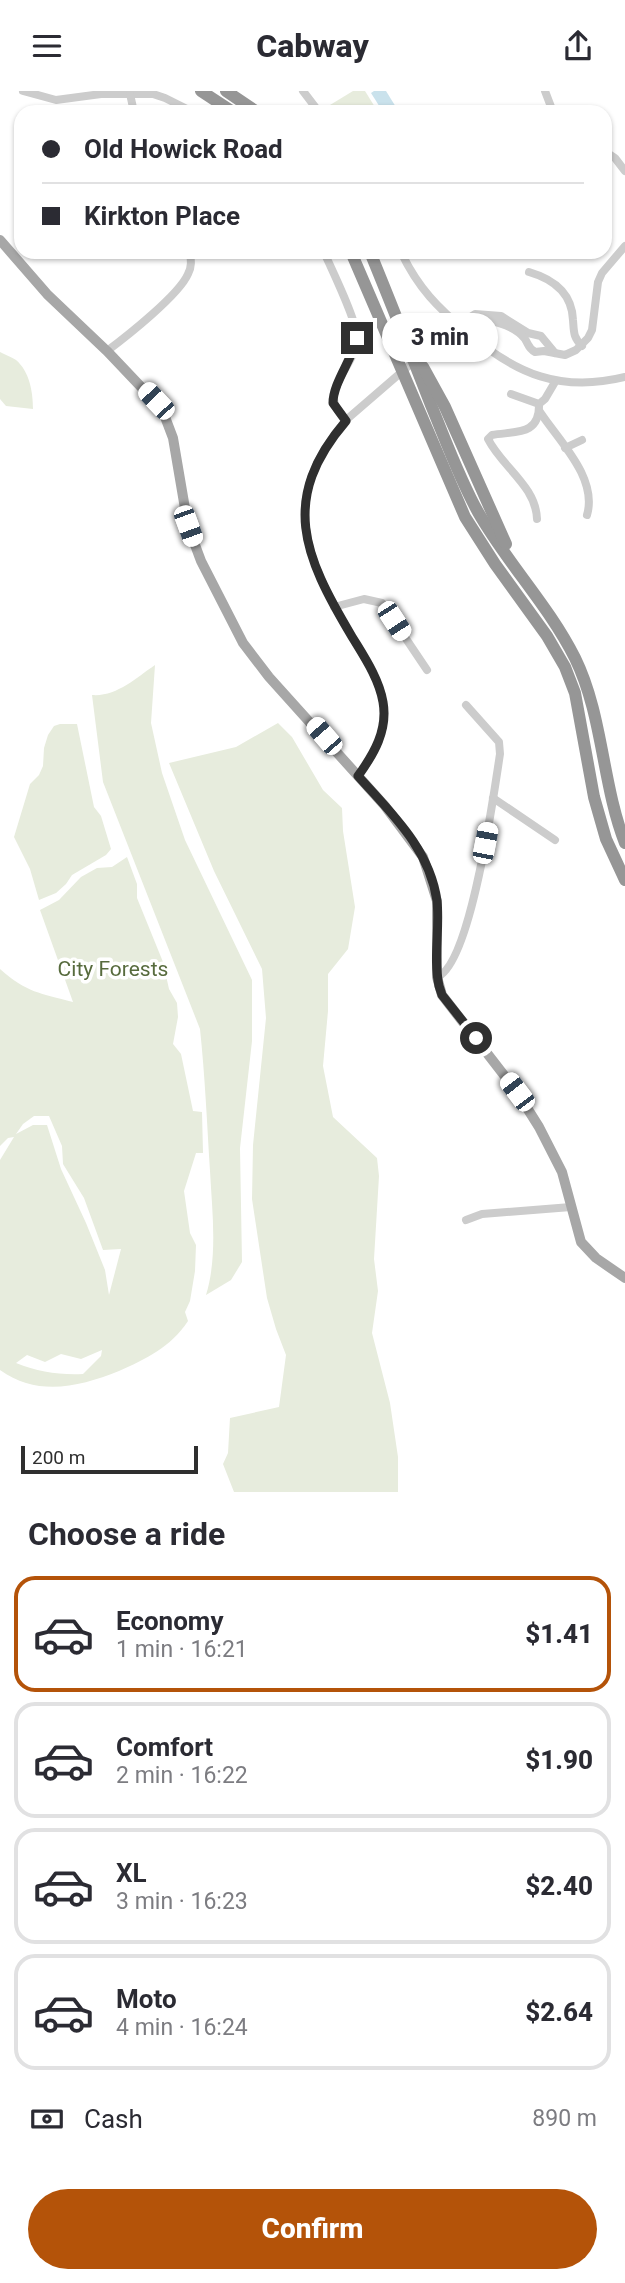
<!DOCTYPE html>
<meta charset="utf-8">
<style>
:root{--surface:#fff;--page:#f7f7f7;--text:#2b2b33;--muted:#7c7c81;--line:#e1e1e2;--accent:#b45309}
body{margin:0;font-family:Roboto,sans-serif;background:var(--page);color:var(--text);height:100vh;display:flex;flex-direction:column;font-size:26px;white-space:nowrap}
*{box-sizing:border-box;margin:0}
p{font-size:23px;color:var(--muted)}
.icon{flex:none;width:38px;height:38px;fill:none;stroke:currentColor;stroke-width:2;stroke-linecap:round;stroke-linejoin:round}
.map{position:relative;height:1401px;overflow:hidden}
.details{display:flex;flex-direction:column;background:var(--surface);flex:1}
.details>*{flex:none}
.guide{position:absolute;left:14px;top:14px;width:598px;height:154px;border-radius:21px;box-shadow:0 2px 5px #0004;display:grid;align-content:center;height:154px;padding:0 28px;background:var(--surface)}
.scale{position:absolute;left:21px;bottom:18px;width:177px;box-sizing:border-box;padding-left:7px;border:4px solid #2f2f2f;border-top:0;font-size:19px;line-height:24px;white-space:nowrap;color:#2f2f2f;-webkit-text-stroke:5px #fff;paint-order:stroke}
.end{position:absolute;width:32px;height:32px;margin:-16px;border:9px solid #2f2f2f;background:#fff;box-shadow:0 0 0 4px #fff}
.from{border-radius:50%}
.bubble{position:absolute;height:49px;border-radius:24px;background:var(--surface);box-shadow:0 2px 5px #0004;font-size:23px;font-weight:800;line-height:49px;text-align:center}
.car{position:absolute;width:21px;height:42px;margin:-21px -10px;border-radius:9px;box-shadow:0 0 5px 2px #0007;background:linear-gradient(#fff 24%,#345 0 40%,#fff 0 76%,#345 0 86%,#fff 0)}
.guide b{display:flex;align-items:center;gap:24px;height:66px;font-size:26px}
.guide b+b{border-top:2px solid var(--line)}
.guide i{width:18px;height:18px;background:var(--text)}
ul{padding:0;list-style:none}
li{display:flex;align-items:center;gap:21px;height:116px;margin:0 14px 10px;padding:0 14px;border:4px solid var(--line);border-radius:21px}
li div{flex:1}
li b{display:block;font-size:26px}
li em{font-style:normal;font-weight:800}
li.active{border-color:var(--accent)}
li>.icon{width:63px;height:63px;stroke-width:1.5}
h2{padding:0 28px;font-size:32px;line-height:84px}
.pay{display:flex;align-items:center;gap:18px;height:77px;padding:0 28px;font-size:26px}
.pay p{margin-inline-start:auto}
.primary-button{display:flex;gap:14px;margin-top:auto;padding:14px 28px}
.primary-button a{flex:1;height:80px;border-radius:42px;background:var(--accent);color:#fff;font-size:28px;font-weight:800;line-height:80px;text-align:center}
header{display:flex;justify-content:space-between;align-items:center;height:91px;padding:0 28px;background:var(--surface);font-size:32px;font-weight:800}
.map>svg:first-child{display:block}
.green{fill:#e7ecdd;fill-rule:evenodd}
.water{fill:#cae2ec}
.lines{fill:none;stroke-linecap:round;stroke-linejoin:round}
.minor{stroke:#ccc;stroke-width:8}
.major{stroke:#a7a7a7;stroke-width:10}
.highway{stroke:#969696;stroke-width:12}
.route{stroke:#2f2f2f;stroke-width:9}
.labels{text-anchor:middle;stroke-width:7;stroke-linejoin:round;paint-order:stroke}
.park-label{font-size:21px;fill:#576b3d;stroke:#fff}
</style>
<header><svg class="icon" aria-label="menu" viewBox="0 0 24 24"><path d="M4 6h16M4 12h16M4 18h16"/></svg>Cabway<svg class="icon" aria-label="share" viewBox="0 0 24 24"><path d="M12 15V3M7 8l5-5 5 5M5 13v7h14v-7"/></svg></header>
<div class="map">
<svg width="625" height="1401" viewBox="0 0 625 1401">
<rect width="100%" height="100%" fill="#fff"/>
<g class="green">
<path d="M353,0h12l13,21h-43l-5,-7z"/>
<path d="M0,261c5,3 12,5 16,8 14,12 17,33 17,49l-27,-3 -6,-7z"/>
<path d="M155,574l-4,58 11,50 23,67 67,140v61l-12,107 2,114 -11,18 -25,15c12,-39 6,-85 4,-124 -3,-48 -5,-95 -10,-142l-97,-247 -11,-87c24,2 44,-17 63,-30z"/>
<path d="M278,632l14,14 31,53 19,18 1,23 12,76 -7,42 -20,25v37l-5,55 10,51 44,41 2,18 -5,83 4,32 -6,42 18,70 8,54v35h-164l-11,-28 5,-11 2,-35 49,-11 7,-52 -10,-26 -9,-31 -15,-99 1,-54 13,-127 -4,-49 -48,-98 -45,-108 67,-16z"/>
<path d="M60,633h17l17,83 7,9 10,33 -5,6 -34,20 -6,9 -10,9 -17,7 -9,-31 -16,-32 16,-53 9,-9 4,-9 1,-18 4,-13 6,-9z"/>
<path d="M127,766l10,27v14l26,64 6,27 8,14 1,14 -5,27 8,10 12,57 9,1 1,41h-7l-12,38 6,42 6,12 -1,26 -5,30 -5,11 3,9c-17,26 -42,38 -69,50 -40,16 -81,26 -119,-1v-210l14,-23 -6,1 -8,8v-177c27,24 40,24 73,33l-33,-92 19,-10 22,-23 16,-9 15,-1zM34,1025h15l13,30 1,18 21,34 19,52 18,-1 -12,46 -4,-25 -19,-47 -25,-54 -14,-44h-14l-17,9 7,-10zM102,1259l-1,6 -18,18c-24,1 -45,-2 -67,-11l11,-8 18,7 16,-8 20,5z"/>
</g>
<path class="water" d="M374,0h12l13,21h-16l-12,-19z"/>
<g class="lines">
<g class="minor">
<path d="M23,0l33,9 45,-6h52l12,4 28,14"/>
<path d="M303,0l16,21"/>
<path d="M545,0l8,21"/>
<path d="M130,3l4,18"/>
<path d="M606,61l9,6 10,13"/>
<path d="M324,161c7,16 34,71 33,86 -2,32 -43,54 -11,82"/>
<path d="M401,161c17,36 37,56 67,81 48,41 93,60 157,44"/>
<path d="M529,181c24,7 43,21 44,48 1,12 0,17 9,26"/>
<path d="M464,230l11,-7 26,2 27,17 13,3 14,17"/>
<path d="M107,260c20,-15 72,-56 81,-77 4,-7 3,-14 2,-22"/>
<path d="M511,303l28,10 6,-5 10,-17"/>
<path d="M540,321c19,29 58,66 47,103"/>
<path d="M565,357l17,-8"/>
<path d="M537,428c-1,-33 -35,-52 -49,-80l4,-4c23,-4 48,1 47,-31"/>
<path d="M334,516l30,-8 18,4 45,67"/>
<path d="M358,685c16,-22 30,-45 25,-74 -4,-24 -20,-47 -32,-67 -47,-80 -72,-136 -5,-215l110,-95c7,-4 9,-1 16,-2 4,0 8,-2 11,-2 14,-1 34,7 42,18 4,6 3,9 10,13l9,-1 21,4 11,-5 12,-12 4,-8 6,-48 4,-9 23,-27"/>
<path d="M493,707l62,42"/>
<path d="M437,886c34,-12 57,-185 63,-223l-1,-12 -33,-37"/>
<path d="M466,1129l16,-6 89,-7"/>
</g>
<path class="major" d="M0,149l47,54 60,57 55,58 11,29 15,88 13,35 42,82 26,34 116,129 38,51 14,44v76l5,18 75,97 22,35 23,45 19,70 15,16 29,20"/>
<g class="highway">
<path d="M201,0l32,21"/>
<path d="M226,0l31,21"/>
<path d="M351,161l114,265 30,47 52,72 18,31 10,26 19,104 12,42 19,41"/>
<path d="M370,161c21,51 41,102 61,153 15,36 28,73 47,107 29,51 71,94 97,146 28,57 27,126 50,185"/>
<path d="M423,276l22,40 61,137"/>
</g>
</g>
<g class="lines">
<path class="route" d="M357,247c-5,22 -24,45 -24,65l13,18c-67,78 -42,135 5,214 12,20 28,43 32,67 5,28 -9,52 -25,74 33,37 72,73 79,125 3,28 -4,57 2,85l3,9 34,43"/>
</g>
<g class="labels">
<g class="park-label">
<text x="113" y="885">City Forests</text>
</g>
</g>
</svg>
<div class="scale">200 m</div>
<i class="end from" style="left:476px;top:947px"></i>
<i class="end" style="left:357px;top:247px"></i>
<div class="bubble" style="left:382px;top:222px;width:116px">3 min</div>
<i class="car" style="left:156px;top:310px;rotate:317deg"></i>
<i class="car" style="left:188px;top:435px;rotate:160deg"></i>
<i class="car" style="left:394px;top:530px;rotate:147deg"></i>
<i class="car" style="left:324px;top:645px;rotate:319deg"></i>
<i class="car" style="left:485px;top:752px;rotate:11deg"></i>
<i class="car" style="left:517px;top:1001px;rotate:323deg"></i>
<div class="guide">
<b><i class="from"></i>Old Howick Road</b>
<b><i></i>Kirkton Place</b>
</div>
</div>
<section class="details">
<h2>Choose a ride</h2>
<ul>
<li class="active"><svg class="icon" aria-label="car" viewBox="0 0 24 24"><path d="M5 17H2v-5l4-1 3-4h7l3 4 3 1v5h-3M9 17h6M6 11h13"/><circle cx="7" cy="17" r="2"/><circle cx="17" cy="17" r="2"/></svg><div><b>Economy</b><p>1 min · 16:21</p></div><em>$1.41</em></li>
<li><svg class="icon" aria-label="car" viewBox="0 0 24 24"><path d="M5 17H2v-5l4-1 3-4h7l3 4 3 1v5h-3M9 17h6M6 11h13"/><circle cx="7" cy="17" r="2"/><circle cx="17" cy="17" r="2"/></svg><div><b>Comfort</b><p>2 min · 16:22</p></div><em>$1.90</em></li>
<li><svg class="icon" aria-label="car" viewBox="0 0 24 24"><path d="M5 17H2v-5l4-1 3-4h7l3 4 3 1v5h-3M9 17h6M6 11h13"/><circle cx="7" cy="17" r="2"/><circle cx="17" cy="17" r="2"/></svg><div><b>XL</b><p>3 min · 16:23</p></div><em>$2.40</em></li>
<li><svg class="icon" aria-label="car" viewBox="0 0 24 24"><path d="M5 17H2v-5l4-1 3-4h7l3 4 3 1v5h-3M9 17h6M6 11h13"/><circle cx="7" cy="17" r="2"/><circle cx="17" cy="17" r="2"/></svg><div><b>Moto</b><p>4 min · 16:24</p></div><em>$2.64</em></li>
</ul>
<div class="pay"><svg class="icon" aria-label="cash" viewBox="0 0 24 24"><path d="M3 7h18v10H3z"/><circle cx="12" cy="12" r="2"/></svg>Cash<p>890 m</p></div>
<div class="primary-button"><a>Confirm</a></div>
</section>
